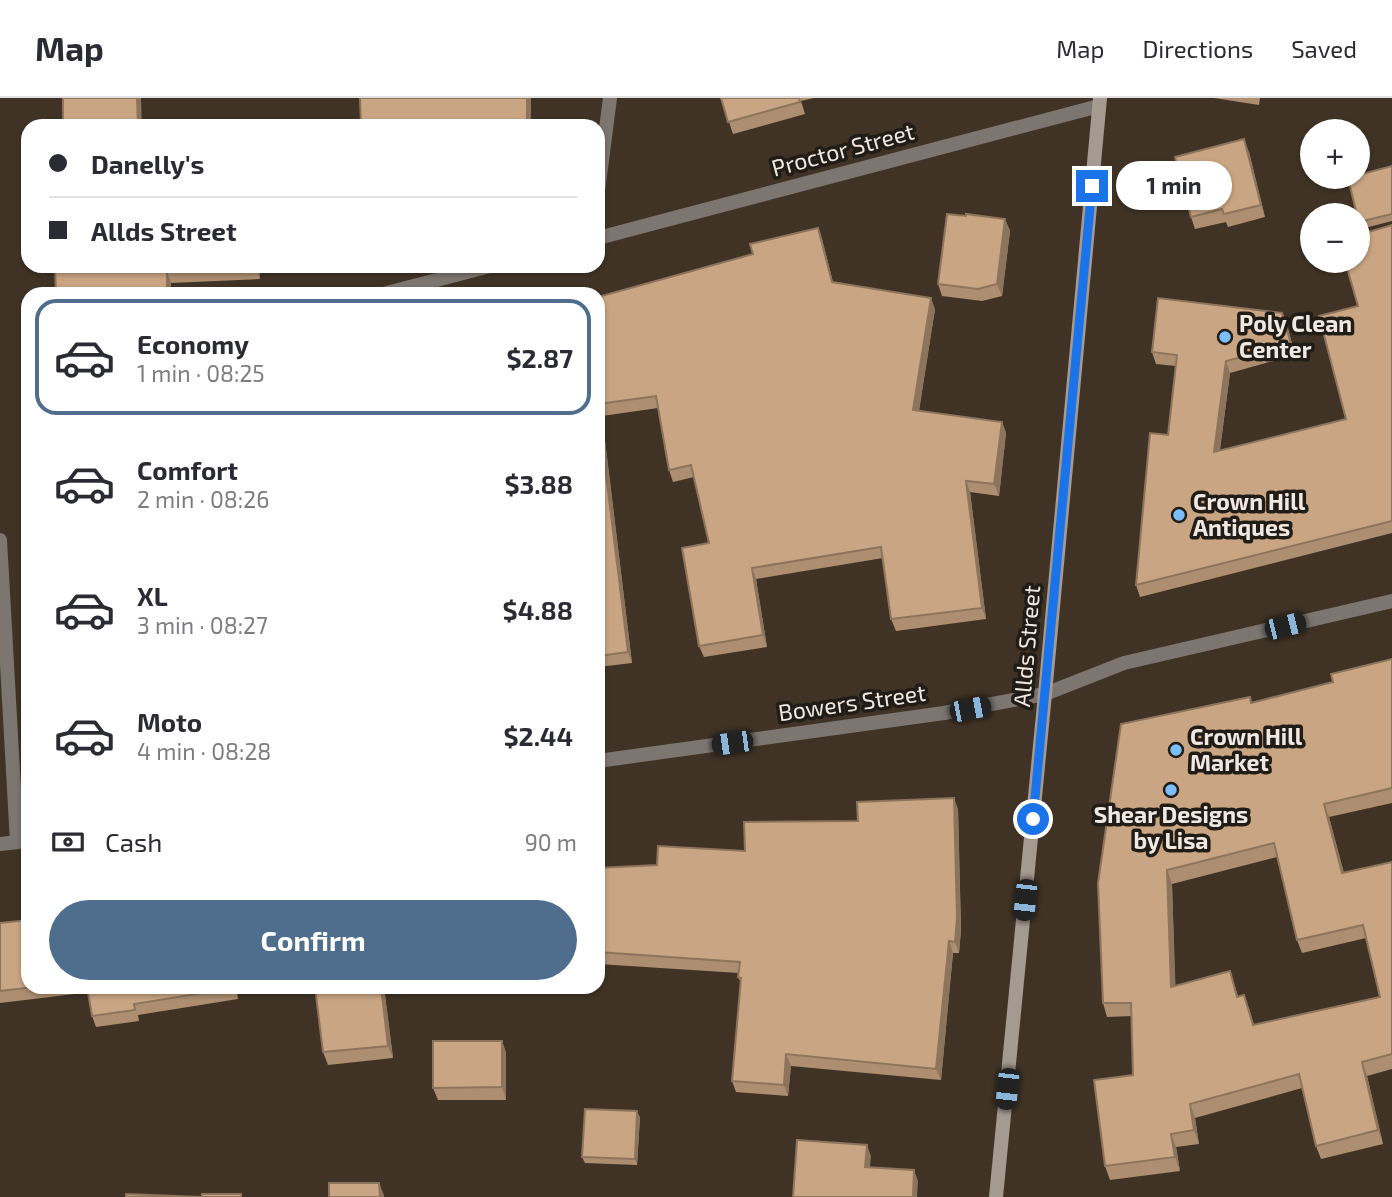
<!DOCTYPE html>
<meta charset="utf-8">
<style>
:root{--surface:#fff;--page:#f7f7f7;--text:#2b2b33;--muted:#7c7c81;--line:#e1e1e2;--accent:#4f6d8c}
body{margin:0;font-family:"Exo 2",sans-serif;background:var(--page);color:var(--text);height:100vh;display:flex;flex-direction:column;font-size:26px;white-space:nowrap}
*{box-sizing:border-box;margin:0}
p{font-size:23px;color:var(--muted)}
.icon{flex:none;width:38px;height:38px;fill:none;stroke:currentColor;stroke-width:2;stroke-linecap:round;stroke-linejoin:round}
.map{position:relative;flex:1;overflow:hidden}
.drawer{position:absolute;left:21px;top:189px;width:584px;height:707px;display:flex;flex-direction:column;background:var(--surface);border-radius:21px;box-shadow:0 2px 5px #0004}
.drawer>*{flex:none}
.guide{position:absolute;left:21px;top:21px;width:584px;height:154px;border-radius:21px;box-shadow:0 2px 5px #0004;display:grid;align-content:center;height:154px;padding:0 28px;background:var(--surface)}
.fabs{position:absolute;left:1300px;top:21px;display:grid;gap:14px}
.fabs a{display:grid;place-items:center;width:70px;height:70px;border-radius:50%;background:var(--surface);box-shadow:0 2px 5px #0004;font-size:35px}
.end{position:absolute;width:32px;height:32px;margin:-16px;border:9px solid #1a73e8;background:#fff;box-shadow:0 0 0 4px #fff}
.from{border-radius:50%}
.bubble{position:absolute;height:49px;border-radius:24px;background:var(--surface);box-shadow:0 2px 5px #0004;font-size:23px;font-weight:700;line-height:49px;text-align:center}
.car{position:absolute;width:21px;height:42px;margin:-21px -10px;border-radius:9px;box-shadow:0 0 5px 2px #0007;background:linear-gradient(#222 24%,#8ab4d8 0 40%,#222 0 76%,#8ab4d8 0 86%,#222 0)}
.guide b{display:flex;align-items:center;gap:24px;height:66px;font-size:26px}
.guide b+b{border-top:2px solid var(--line)}
.guide i{width:18px;height:18px;background:var(--text)}
ul{padding:12px 0 0;list-style:none}
li{display:flex;align-items:center;gap:21px;height:116px;margin:0 14px 10px;padding:0 14px;border:4px solid transparent;border-radius:21px}
li div{flex:1}
li b{display:block;font-size:26px}
li em{font-style:normal;font-weight:700}
li.current{border-color:var(--accent)}
li>.icon{width:63px;height:63px;stroke-width:1.5}
.pay{display:flex;align-items:center;gap:18px;height:77px;padding:0 28px;font-size:26px}
.pay p{margin-inline-start:auto}
.cta{display:flex;gap:14px;margin-top:auto;padding:14px 28px}
.cta a{flex:1;height:80px;border-radius:42px;background:var(--accent);color:#fff;font-size:28px;font-weight:700;line-height:80px;text-align:center}
header{display:flex;align-items:center;gap:42px;box-sizing:border-box;height:98px;padding:0 35px;background:var(--surface);border-bottom:2px solid var(--line)}
header strong{font-size:33px}
nav{display:flex;gap:38px;margin-inline-start:auto;font-size:24px}
.map>svg:first-child{display:block}
.lines{fill:none;stroke-linecap:round;stroke-linejoin:round}
.street{stroke:#7d7670;stroke-width:14}
.secondary{stroke:#a59a90;stroke-width:14}
.wall{fill:#ad8e71;fill-rule:evenodd}
.shaded-wall{fill:#8d745c}
.building{fill:#c9a583;stroke:#8d745c;stroke-width:2;fill-rule:evenodd}
.route{stroke:#1a73e8;stroke-width:9}
.poi-dot{fill:#7bbef9;stroke:#221c16;stroke-width:2.5}
.labels{text-anchor:middle;stroke-width:7;stroke-linejoin:round;paint-order:stroke}
.street-label{font-size:23px;fill:#f1e9e1;stroke:#221c16}
.poi-label{font-size:23px;font-weight:bold;fill:#f1e9e1;stroke:#221c16;text-anchor:start}
</style>
<header>
<strong>Map</strong>
<nav><a>Map</a><a>Directions</a><a>Saved</a></nav>
</header>
<div class="map">
<svg width="1392" height="1099" viewBox="0 0 1392 1099">
<rect width="100%" height="100%" fill="#403326"/>
<g class="lines">
<g class="street">
<path d="M598,93l12,-93"/>
<path d="M598,140l501,-132"/>
<path d="M383,196l107,-28"/>
<path d="M0,442l17,302"/>
<path d="M598,663l346,-48 101,-19 79,-31 268,-62"/>
<path d="M0,746l28,-3"/>
</g>
<path class="secondary" d="M996,1099l49,-503 55,-596"/>
</g>
<g class="wall">
<path d="M721,0h93l-13,3 4,13 -72,20z"/>
<path d="M1214,0h46l-1,7z"/>
<path d="M1249,54l16,65 -37,10 -2,-5 -31,7 -4,-12z"/>
<path d="M1392,68v55l-31,8 -3,-9z"/>
<path d="M966,118l39,3 5,12 -8,65 -20,5 -40,-5 -4,-12z"/>
<path d="M1392,127v308l-252,64 -4,-12 32,-150 8,-69 -20,-2 -4,-12 135,-27 8,30 -65,18 -10,77 126,-31 12,-113z"/>
<path d="M818,130l4,11 11,44 102,26 -16,102 83,11 4,11 -7,63 -29,-4 16,127 -90,12 -5,-12 -8,-61 -127,21 11,68 -63,10 -5,-11 10,-103 -15,-66 -21,5 -4,-12 -11,-62 -56,8 30,247 -34,4v-370l155,-43z"/>
<path d="M55,168h205v13l-89,4v11h-115z"/>
<path d="M1392,561v144l-63,14 15,56 48,-11v207l-25,7 16,68 -62,15 -5,-13 -14,-58 -107,30 4,26 -23,3 4,24 -70,9 -5,-14 28,-91 -1,-59 -25,1 -4,-14 18,-279 131,-22 81,-20zM1277,759l20,83 5,13 64,-15 14,59 -126,28 -5,-17 -11,-12 -8,-25 -55,15 -3,-102z"/>
<path d="M958,711l3,121 -2,23h-6l-12,127 -150,-14 -3,30 -52,-4 -4,-11 9,-98 -3,-6 1,-4 -141,-9v-96l59,-3 88,-14 113,-30z"/>
<path d="M0,825l28,64h46l1,7 -75,9z"/>
<path d="M87,889h149l2,12 -100,16 1,6 -43,6 -4,-11z"/>
<path d="M315,889h69l9,71 -65,7 -5,-13z"/>
<path d="M502,943l4,12v47h-68l-5,-12z"/>
<path d="M640,1019l-3,48 -52,-2 -3,-6z"/>
</g>
<g class="shaded-wall">
<path d="M137,0h4l1,28h-4z"/>
<rect x="527" y="0" width="4" height="28"/>
<path d="M1244,41l5,13 16,65 -4,-12z"/>
<path d="M1005,121l5,12 -8,65 -5,-12z"/>
<path d="M818,130l4,11 14,55 -4,-12z"/>
<path d="M256,168h4v13z"/>
<path d="M167,173l4,12v11h-4z"/>
<path d="M931,200l4,11 -18,113 -4,-12z"/>
<path d="M1282,215l5,12 8,30 -4,-11z"/>
<path d="M1226,263l4,12 -12,90 -4,-11z"/>
<path d="M598,309l4,9 30,247 -4,-11z"/>
<path d="M1002,324l4,11 -7,63 -5,-12z"/>
<path d="M966,383l4,11 16,127 -4,-11z"/>
<path d="M752,470l4,11 11,68 -4,-12z"/>
<path d="M954,700l4,11 3,121 -2,23 -4,-11z"/>
<path d="M1324,706l5,13 18,70 -5,-14z"/>
<path d="M1167,772l5,14 4,116 -5,-13z"/>
<path d="M949,843l4,12 -12,127 -5,-11z"/>
<path d="M234,889h2l2,12z"/>
<path d="M381,889h3l9,71 -5,-12z"/>
<path d="M502,943l4,12v47l-4,-13z"/>
<path d="M786,956l5,12 -3,30 -4,-11z"/>
<path d="M1362,964l5,14 16,68 -5,-14z"/>
<path d="M1190,1006l5,14 4,26 -5,-14z"/>
<path d="M637,1013l3,6 -3,48 -2,-6z"/>
<path d="M1171,1036l5,13 4,24 -5,-14z"/>
<path d="M867,1047l4,11 -2,22 -4,-11z"/>
<path d="M914,1072l4,11 -1,16h-4z"/>
<path d="M379,1085l5,12v2h-4z"/>
</g>
<g class="building">
<path d="M63,0h74l1,28h-75z"/>
<path d="M360,0h167v28h-166z"/>
<path d="M721,0h78l1,4 -72,20z"/>
<path d="M1244,41l17,66 -37,9 -2,-5 -31,8 -16,-60z"/>
<path d="M1392,68v48l-33,8 -1,-7h-1l-9,-37 10,-1v-2z"/>
<path d="M947,116l19,2v-2l39,5 -8,65 -19,5 -40,-5z"/>
<path d="M1392,127v296l-256,64 14,-152 18,2 9,-80 -25,-3 6,-54 124,15 9,31 -65,17 -12,91 132,-33 -27,-103 39,-10 -13,-45h13v-26z"/>
<path d="M818,130l14,54 99,16 -18,112 89,12 -8,62 -28,-3 16,127 -91,11 -10,-72 -129,21 11,67 -64,11 -17,-98 27,-5 -18,-78 -22,5 -13,-74 -58,8v-107l155,-43 -3,-10z"/>
<path d="M55,168h201v1l-89,4v23h-111z"/>
<path d="M598,312l30,242 -30,4z"/>
<path d="M1392,561v129l-68,16 18,69 50,-11v192l-30,8 16,68 -62,16 -17,-72 -109,30 4,26 -23,4 4,23 -70,9 -11,-86 39,-5 -2,-72h-28l-5,-120 23,-159 129,-27 1,6 82,-21 -2,-8zM1274,745l23,97 66,-15 17,72 -127,28 -9,-30 -7,2 -7,-26 -59,16 -4,-117z"/>
<path d="M954,700l3,120 -2,24 -6,-1 -13,128 -150,-15 -2,31 -52,-4 9,-103 -3,-1 2,-15 -142,-10v-84l59,-3 1,-19 87,5 -1,-29 114,-1 -1,-19z"/>
<path d="M28,822v67h7l-35,4v-68z"/>
<path d="M87,889h147v1l-100,16 1,6 -43,6z"/>
<path d="M315,889h66l7,59 -65,6z"/>
<path d="M433,943h69v46l-69,1z"/>
<path d="M585,1011l52,2 -2,48 -53,-2z"/>
<path d="M797,1042l70,5 -2,22 49,3 -1,27h-120z"/>
<path d="M329,1085h50l1,14h-51z"/>
<path d="M126,1096l76,3v-3h39v3h-115z"/>
</g>
<g class="lines">
<path class="route" d="M1033,721l59,-633"/>
</g>
<g class="poi-dot">
<circle cx="1225" cy="239" r="7"/>
<circle cx="1179" cy="417" r="7"/>
<circle cx="1176" cy="652" r="7"/>
<circle cx="1171" cy="692" r="7"/>
</g>
<g class="labels">
<g class="street-label">
<text transform="translate(843 52) rotate(-15)" y="8">Proctor Street</text>
<text transform="translate(1027 548) rotate(-85)" y="8">Allds Street</text>
<text transform="translate(852 605) rotate(-8)" y="8">Bowers Street</text>
</g>
<g class="poi-label">
<text x="1239" y="234">Poly Clean<tspan x="1239" dy="26">Center</tspan></text>
<text x="1193" y="412">Crown Hill<tspan x="1193" dy="26">Antiques</tspan></text>
<text x="1190" y="647">Crown Hill<tspan x="1190" dy="26">Market</tspan></text>
<text x="1171" y="725" text-anchor="middle">Shear Designs<tspan x="1171" dy="26">by Lisa</tspan></text>
</g>
</g>
</svg>
<div class="fabs">
<a>+</a>
<a>−</a>
</div>
<i class="end from" style="left:1033px;top:721px"></i>
<i class="end" style="left:1092px;top:88px"></i>
<div class="bubble" style="left:1116px;top:63px;width:116px">1 min</div>
<i class="car" style="left:1285px;top:528px;rotate:76deg"></i>
<i class="car" style="left:970px;top:611px;rotate:79deg"></i>
<i class="car" style="left:732px;top:645px;rotate:262deg"></i>
<i class="car" style="left:1025px;top:802px;rotate:186deg"></i>
<i class="car" style="left:1007px;top:991px;rotate:186deg"></i>
<div class="guide">
<b><i class="from"></i>Danelly's</b>
<b><i></i>Allds Street</b>
</div>
<section class="drawer">
<ul>
<li class="current"><svg class="icon" aria-label="car" viewBox="0 0 24 24"><path d="M5 17H2v-5l4-1 3-4h7l3 4 3 1v5h-3M9 17h6M6 11h13"/><circle cx="7" cy="17" r="2"/><circle cx="17" cy="17" r="2"/></svg><div><b>Economy</b><p>1 min · 08:25</p></div><em>$2.87</em></li>
<li><svg class="icon" aria-label="car" viewBox="0 0 24 24"><path d="M5 17H2v-5l4-1 3-4h7l3 4 3 1v5h-3M9 17h6M6 11h13"/><circle cx="7" cy="17" r="2"/><circle cx="17" cy="17" r="2"/></svg><div><b>Comfort</b><p>2 min · 08:26</p></div><em>$3.88</em></li>
<li><svg class="icon" aria-label="car" viewBox="0 0 24 24"><path d="M5 17H2v-5l4-1 3-4h7l3 4 3 1v5h-3M9 17h6M6 11h13"/><circle cx="7" cy="17" r="2"/><circle cx="17" cy="17" r="2"/></svg><div><b>XL</b><p>3 min · 08:27</p></div><em>$4.88</em></li>
<li><svg class="icon" aria-label="car" viewBox="0 0 24 24"><path d="M5 17H2v-5l4-1 3-4h7l3 4 3 1v5h-3M9 17h6M6 11h13"/><circle cx="7" cy="17" r="2"/><circle cx="17" cy="17" r="2"/></svg><div><b>Moto</b><p>4 min · 08:28</p></div><em>$2.44</em></li>
</ul>
<div class="pay"><svg class="icon" aria-label="cash" viewBox="0 0 24 24"><path d="M3 7h18v10H3z"/><circle cx="12" cy="12" r="2"/></svg>Cash<p>90 m</p></div>
<div class="cta"><a>Confirm</a></div>
</section>
</div>
